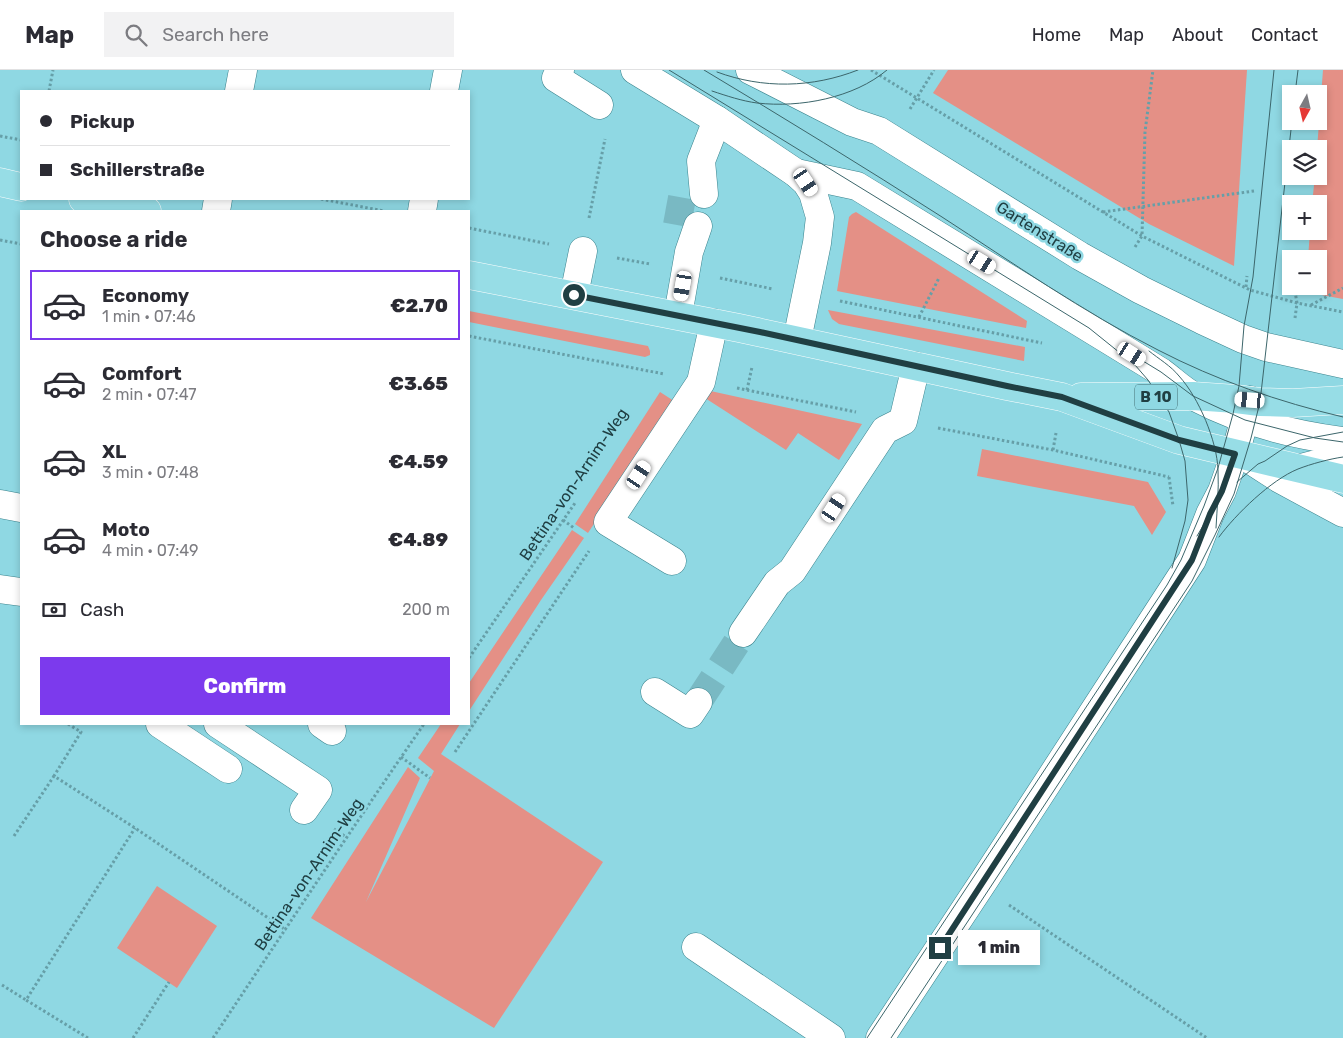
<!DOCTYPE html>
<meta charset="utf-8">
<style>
:root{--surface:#fff;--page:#f2f2f3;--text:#2b2b33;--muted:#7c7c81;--line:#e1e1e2;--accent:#7c3aed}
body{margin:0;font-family:Rubik,sans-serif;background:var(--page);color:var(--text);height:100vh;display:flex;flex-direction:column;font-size:19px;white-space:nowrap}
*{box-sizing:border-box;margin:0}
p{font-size:16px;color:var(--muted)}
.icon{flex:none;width:28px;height:28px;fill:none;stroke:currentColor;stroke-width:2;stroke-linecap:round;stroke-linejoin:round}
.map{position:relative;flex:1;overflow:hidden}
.sheet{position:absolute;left:20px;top:140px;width:450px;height:515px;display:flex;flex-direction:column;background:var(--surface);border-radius:0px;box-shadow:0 2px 8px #0003}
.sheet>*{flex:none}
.top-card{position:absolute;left:20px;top:20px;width:450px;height:110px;border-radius:0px;box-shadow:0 2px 8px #0003;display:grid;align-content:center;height:110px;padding:0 20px;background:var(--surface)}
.needle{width:32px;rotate:188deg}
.tools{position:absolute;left:1282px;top:15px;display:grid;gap:10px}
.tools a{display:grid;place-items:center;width:45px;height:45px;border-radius:0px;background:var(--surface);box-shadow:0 2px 8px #0003;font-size:25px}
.end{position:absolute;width:22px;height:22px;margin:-11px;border:6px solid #203f43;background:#fff;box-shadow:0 0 0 2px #fff}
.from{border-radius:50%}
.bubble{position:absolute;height:35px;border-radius:0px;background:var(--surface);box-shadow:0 2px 8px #0003;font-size:16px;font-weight:800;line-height:35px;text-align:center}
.car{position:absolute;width:15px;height:30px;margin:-15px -8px;border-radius:6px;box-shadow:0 0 4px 1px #0007;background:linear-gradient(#fff 24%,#345 0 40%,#fff 0 76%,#345 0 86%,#fff 0)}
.top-card b{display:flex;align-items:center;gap:18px;height:48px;font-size:19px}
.top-card b+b{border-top:1px solid var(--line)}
.top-card i{width:12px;height:12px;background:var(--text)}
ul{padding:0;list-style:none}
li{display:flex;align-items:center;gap:15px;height:70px;margin:0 10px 8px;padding:0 10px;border:2px solid transparent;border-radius:0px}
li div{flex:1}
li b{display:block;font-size:19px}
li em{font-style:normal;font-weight:800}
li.current{border-color:var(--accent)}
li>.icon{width:45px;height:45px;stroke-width:1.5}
h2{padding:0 20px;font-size:22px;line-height:60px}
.pay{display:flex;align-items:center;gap:12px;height:55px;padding:0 20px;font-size:19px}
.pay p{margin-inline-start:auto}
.action{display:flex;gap:10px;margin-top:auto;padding:10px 20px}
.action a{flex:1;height:58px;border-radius:0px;background:var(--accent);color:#fff;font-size:20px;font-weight:800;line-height:58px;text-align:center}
header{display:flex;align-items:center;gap:30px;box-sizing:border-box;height:70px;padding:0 25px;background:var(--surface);border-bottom:1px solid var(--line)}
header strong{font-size:24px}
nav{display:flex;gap:28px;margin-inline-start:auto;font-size:18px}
.search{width:350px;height:45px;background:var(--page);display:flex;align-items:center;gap:12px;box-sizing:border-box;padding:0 18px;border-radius:0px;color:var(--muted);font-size:19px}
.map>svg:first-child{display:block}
.green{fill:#e49086}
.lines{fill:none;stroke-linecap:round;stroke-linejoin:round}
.minor-tunnel{stroke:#79b9c3;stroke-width:28;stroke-dasharray:28 14;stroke-linecap:butt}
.minor-casing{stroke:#3a838d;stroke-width:29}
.major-casing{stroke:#fff;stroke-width:29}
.path{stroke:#669fa8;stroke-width:3;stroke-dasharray:2.5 2.5;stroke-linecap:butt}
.minor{stroke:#fff;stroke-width:28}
.major{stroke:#97dde6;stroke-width:28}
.tram{stroke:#3c666b;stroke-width:1}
.route{stroke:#203f43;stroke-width:6}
.labels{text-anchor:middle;stroke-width:5;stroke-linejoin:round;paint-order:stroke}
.shield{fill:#8fd8e3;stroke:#416d73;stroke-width:1}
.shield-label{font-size:15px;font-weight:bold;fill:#203f43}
.street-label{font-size:16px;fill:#203f43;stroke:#8fd8e3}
</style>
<header>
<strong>Map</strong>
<div class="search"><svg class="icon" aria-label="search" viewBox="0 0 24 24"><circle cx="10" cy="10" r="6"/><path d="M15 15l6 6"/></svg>Search here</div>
<nav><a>Home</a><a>Map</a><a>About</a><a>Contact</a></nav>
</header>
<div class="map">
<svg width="1343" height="968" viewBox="0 0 1343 968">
<rect width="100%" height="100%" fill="#8fd8e3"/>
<g class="green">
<path d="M948,0h299l-13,196 -85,-42 -216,-131z"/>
<path d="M1323,0h20v229l-38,-7 1,-6h13v-27h-11l2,-28h9v-27h-7l3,-28h4v-27h-2z"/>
<path d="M856,142l171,109 -1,7 -189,-37 12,-74 3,-3z"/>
<path d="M828,240l197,37 -1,14 -185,-37 -7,-5z"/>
<path d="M469,241l179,35 2,5v4l-5,2 -176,-35z"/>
<path d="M706,320l156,34 -23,36 -41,-27 -12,17 -81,-52z"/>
<path d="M660,322l14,9 -86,132 -13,-9z"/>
<path d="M982,379l166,33 18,30 -14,23 -18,-29 -157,-30z"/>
<path d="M572,460l12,8 -43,62 -72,111v-28z"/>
<path d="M441,654h19l-19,30 162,108 -109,166 -183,-110 97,-151 12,11 -54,124 68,-131 -16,-13z"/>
<path d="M157,816l60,40 -40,62 -60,-40z"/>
</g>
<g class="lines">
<g class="minor-tunnel">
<path d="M677,155l7,-38"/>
<path d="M698,632l45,-69"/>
</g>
<g class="minor-casing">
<g id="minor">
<path d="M560,0l-4,8 43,27"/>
<path d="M635,0l82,50 79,53 10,9 7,11 7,24 -3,26 -20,97"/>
<path d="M750,0l102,52 27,9 201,125 61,34 61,30 41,19 23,8 77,17"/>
<path d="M239,21l4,-21"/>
<path d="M444,21l4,-21"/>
<path d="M796,103l61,13 304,186c11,8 22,19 34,25 46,24 97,38 148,44"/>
<path d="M704,124l-3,-33 16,-41"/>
<path d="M216,141l2,-12"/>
<path d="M422,141l2,-12"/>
<path d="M574,225l9,-44"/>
<path d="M678,245l11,-63 9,-26"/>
<path d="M1246,387l34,22 63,34"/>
<path d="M1297,399l46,-12"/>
<path d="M0,434l21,4"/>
<path d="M672,491l-64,-39 93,-140 13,-59"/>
<path d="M0,519l21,3"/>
<path d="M743,563l34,-50 15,-12 93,-141 18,-9 13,-55"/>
<path d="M655,622l35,22 8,-12"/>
<path d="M160,654l68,45"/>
<path d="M218,654l100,66 -14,20"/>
<path d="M322,654l10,7"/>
<path d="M696,877l135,91"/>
<path d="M880,968l105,-159 207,-319 18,-46 12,-23 13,-37 15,-54"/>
</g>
</g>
<g class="major-casing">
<g id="major">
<path d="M0,112l21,5"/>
<path d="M83,129l64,12"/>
<path d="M469,205l270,53 268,58 55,11 117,43 164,39"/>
<path d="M1081,327l112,-1 43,3 24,3 33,1 50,-3"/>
</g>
</g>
<g class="path">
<path d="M871,0l271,166 108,54 47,13 46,9"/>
<path d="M49,21l4,-21"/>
<path d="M910,39l24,-39"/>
<path d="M0,66l21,4"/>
<path d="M321,129l63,12"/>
<path d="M1103,142l151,-21"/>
<path d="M589,148l16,-79"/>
<path d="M469,158l80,16"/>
<path d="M0,170l21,4"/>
<path d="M1135,177l7,-11 3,-104 8,-62"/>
<path d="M617,188l33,6"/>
<path d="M1291,200v1"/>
<path d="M720,208l53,11"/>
<path d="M1294,216l3,17 -2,15"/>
<path d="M1246,217l1,-11"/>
<path d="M840,231l202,42"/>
<path d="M1311,235l32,-17"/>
<path d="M919,247l20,-39"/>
<path d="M469,266l195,38"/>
<path d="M737,318l119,24"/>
<path d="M747,320l5,-23"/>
<path d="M938,358l115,22 116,27"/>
<path d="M1053,380l3,-17"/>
<path d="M1169,407l4,29"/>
<path d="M563,450l11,8"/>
<path d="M469,588l106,-155"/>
<path d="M68,654l13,8 -27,44 81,52 151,102"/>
<path d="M455,682l134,-201"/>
<path d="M401,687l29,21"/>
<path d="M334,759l12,8"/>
<path d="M14,766l40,-60"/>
<path d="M1009,835l198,133"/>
<path d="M2,915l24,15"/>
<path d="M88,968l-62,-38 109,-172"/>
<path d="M133,968l36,-56"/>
<path d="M213,968c70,-105 139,-210 211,-314"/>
</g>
<use href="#minor" class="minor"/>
<use href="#major" class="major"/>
<g class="tram">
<path d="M669,0l420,258 46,37 13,15 21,32 10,28 6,21 3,39 -3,21 -13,47"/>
<path d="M704,0c80,48 160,97 238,147 71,46 141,95 216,133 58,30 121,52 185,67"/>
<path d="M717,2c46,17 95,16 141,-2"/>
<path d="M712,21c15,5 30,10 45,12 43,5 97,-5 130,-33"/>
<path d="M1295,24l3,-24"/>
<path d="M1125,280l36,22 32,24 52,24 70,18 28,4"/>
<path d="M1149,281c10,8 22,15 30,25 20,22 38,65 39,94 1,20 -1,39 -2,58"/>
<path d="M1237,412l21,-18 7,-3 22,-15 13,-6 43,-8"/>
<path d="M1197,466l13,-22 8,-9"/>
<path d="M1219,467c17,-23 52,-57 79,-68 13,-5 31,-10 45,-12"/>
<path d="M867,968l300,-453 14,-25 23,-54 14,-38 15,-54 6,-28 5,-60 9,-49 21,-207"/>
<path d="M891,968l301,-457 23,-46 19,-41 17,-56 9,-36 32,-281"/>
</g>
</g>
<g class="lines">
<path class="route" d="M574,225l186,37 247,54 55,11 117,43 56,14 -13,37 -12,23 -18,46 -252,388"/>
</g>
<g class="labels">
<rect class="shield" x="1135" y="314.5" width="42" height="25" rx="4"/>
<g class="shield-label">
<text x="1156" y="332">B 10</text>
</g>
<g class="street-label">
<text transform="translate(1040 161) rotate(32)" y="6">Gartenstraße</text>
<text transform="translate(573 414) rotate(-56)" y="6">Bettina-von-Arnim-Weg</text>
<text transform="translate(308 804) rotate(-56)" y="6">Bettina-von-Arnim-Weg</text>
</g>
</g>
</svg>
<div class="tools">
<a><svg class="needle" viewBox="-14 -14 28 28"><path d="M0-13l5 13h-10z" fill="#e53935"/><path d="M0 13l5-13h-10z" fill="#7c7c81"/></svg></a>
<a><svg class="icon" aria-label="layers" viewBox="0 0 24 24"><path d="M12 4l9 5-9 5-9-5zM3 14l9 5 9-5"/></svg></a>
<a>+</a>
<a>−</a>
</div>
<i class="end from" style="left:574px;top:225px"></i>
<i class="end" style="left:940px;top:878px"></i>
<div class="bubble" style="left:958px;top:860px;width:82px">1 min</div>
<i class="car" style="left:806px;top:112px;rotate:146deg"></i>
<i class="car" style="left:982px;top:192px;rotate:121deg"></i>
<i class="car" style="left:683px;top:216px;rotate:190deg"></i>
<i class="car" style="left:1132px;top:284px;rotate:122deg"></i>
<i class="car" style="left:1250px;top:330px;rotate:275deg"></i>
<i class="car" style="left:639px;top:405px;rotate:33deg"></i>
<i class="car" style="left:834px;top:438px;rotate:33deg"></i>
<div class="top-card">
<b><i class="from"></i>Pickup</b>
<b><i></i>Schillerstraße</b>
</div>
<section class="sheet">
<h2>Choose a ride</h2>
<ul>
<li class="current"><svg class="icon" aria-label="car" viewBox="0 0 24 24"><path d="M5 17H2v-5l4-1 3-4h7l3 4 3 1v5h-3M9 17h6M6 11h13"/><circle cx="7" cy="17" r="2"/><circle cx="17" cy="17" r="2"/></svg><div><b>Economy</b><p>1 min · 07:46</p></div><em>€2.70</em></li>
<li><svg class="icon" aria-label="car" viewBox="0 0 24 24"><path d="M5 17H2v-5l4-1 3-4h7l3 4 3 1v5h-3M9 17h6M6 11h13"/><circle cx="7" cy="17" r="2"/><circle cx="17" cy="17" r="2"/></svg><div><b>Comfort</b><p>2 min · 07:47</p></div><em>€3.65</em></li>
<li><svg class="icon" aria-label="car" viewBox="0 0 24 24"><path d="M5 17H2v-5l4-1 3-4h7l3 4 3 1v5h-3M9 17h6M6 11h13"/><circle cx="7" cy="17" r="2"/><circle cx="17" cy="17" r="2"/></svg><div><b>XL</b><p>3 min · 07:48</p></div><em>€4.59</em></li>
<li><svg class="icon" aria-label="car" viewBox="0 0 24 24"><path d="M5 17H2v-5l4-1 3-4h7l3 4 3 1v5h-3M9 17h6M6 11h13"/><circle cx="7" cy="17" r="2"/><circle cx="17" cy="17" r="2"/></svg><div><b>Moto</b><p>4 min · 07:49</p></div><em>€4.89</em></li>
</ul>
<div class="pay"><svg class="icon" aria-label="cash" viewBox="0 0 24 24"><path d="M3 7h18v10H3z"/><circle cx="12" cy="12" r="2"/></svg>Cash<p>200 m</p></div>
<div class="action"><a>Confirm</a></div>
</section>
</div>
